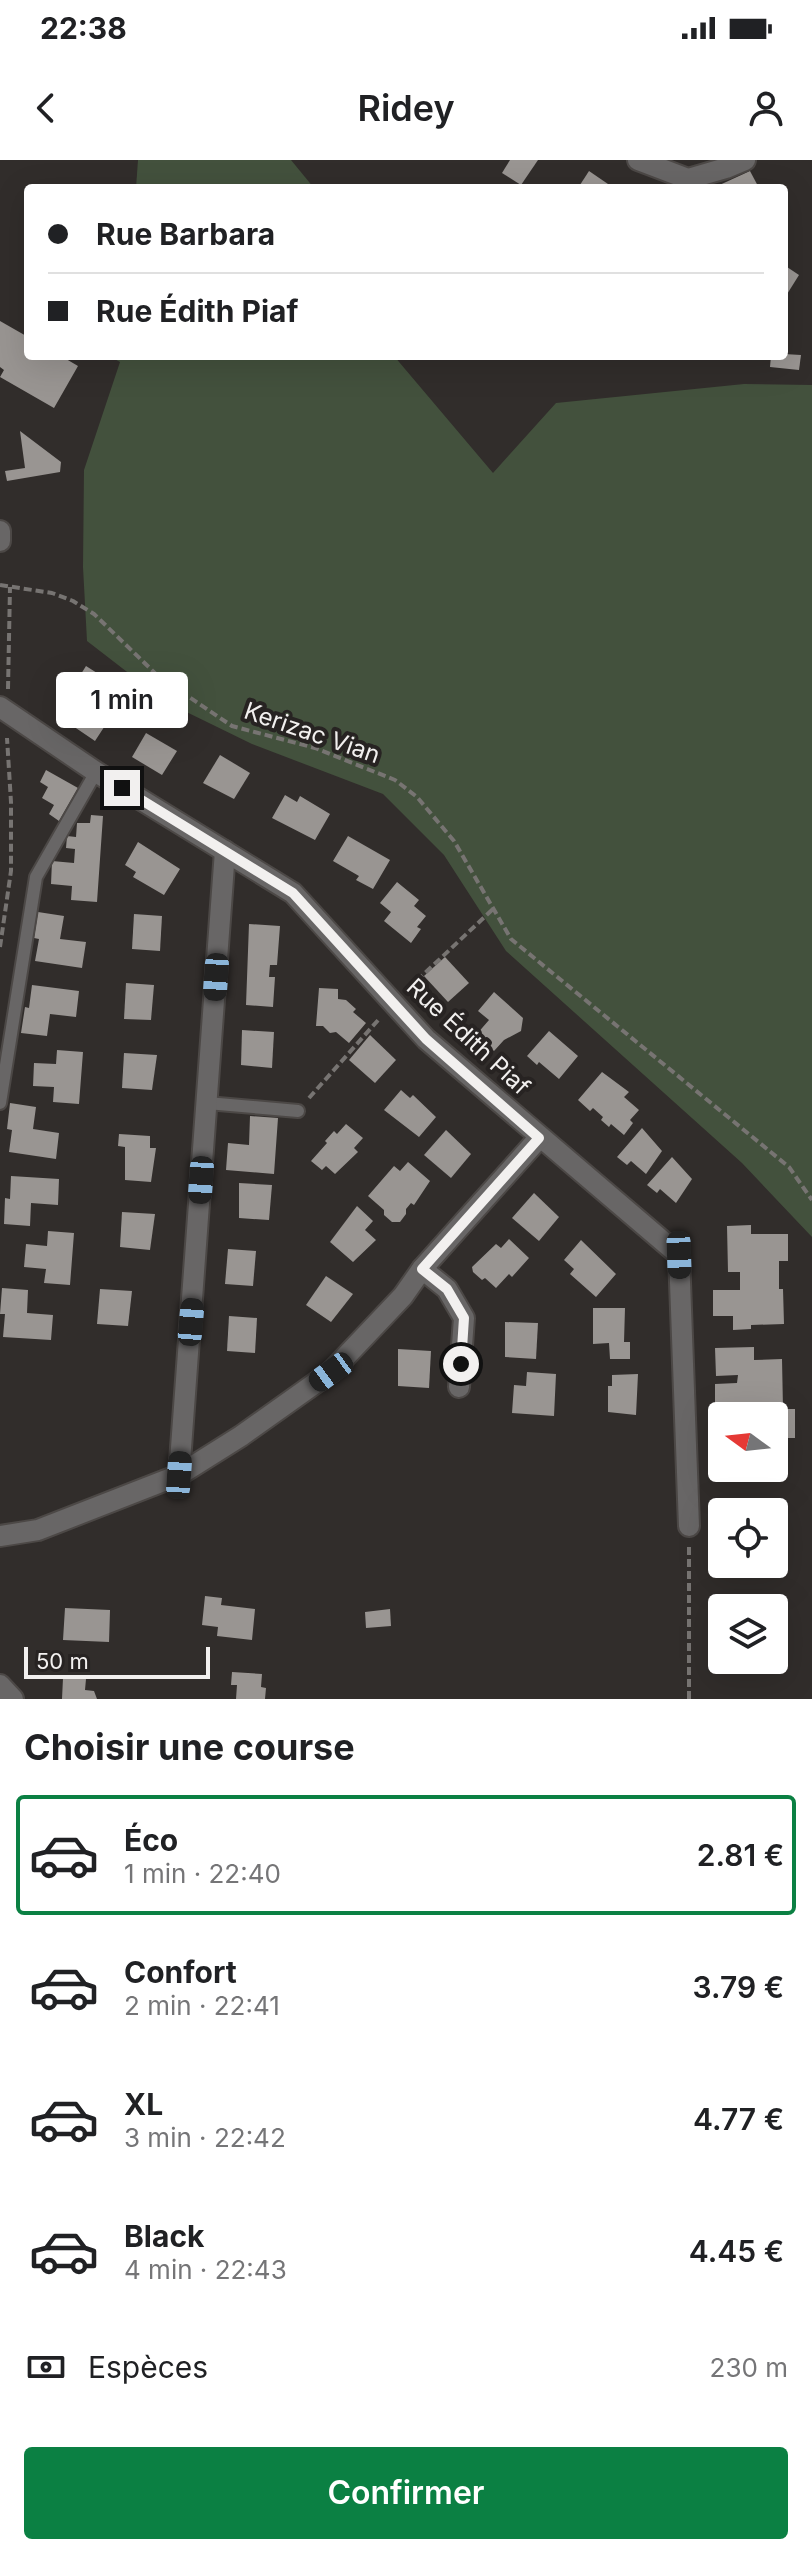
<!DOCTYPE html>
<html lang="fr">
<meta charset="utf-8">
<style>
:root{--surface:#fff;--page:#f2f2f2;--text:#202124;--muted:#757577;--line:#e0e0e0;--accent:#0b8043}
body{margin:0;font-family:Inter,sans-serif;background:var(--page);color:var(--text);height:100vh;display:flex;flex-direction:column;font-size:30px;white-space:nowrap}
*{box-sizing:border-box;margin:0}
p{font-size:26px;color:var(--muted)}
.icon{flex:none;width:44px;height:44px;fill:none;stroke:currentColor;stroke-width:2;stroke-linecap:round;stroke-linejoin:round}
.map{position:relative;height:1539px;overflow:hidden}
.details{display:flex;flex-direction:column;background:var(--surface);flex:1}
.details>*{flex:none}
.hud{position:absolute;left:24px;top:24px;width:764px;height:176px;border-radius:8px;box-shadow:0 8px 32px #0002;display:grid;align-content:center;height:176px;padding:0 24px;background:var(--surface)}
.needle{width:52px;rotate:285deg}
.tools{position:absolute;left:708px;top:1242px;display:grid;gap:16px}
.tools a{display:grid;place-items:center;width:80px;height:80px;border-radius:8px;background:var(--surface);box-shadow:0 8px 32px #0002;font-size:40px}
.scale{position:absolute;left:24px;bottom:20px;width:186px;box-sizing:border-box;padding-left:8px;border:4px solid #f2f0ef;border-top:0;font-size:22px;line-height:28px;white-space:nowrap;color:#f2f0ef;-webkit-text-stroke:6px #272322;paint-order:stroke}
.end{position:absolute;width:36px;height:36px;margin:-18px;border:10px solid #f2f0ef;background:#111;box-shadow:0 0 0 4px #111}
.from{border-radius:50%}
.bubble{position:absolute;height:56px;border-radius:8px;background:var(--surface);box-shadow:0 8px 32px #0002;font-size:26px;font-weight:600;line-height:56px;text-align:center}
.car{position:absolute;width:24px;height:48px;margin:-24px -12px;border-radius:10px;box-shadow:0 0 6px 2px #0007;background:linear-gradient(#222 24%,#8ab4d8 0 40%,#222 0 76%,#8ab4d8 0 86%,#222 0)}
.hud b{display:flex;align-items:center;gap:28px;height:76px;font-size:30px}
.hud b+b{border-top:2px solid var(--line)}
.hud i{width:20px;height:20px;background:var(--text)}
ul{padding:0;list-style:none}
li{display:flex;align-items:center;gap:24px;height:120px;margin:0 16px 12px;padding:0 8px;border:4px solid transparent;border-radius:8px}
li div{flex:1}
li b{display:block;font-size:30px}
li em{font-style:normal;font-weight:600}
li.current{border-color:var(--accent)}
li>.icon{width:72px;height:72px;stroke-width:1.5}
h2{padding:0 24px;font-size:36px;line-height:96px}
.pay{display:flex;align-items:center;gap:20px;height:88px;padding:0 24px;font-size:30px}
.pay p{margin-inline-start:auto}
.primary-button{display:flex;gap:16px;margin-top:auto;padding:16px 24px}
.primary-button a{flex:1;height:92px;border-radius:8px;background:var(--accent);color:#fff;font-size:32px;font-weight:600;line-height:92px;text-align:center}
.status{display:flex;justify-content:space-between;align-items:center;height:56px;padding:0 40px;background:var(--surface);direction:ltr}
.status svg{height:22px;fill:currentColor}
header{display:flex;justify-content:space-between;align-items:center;height:104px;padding:0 24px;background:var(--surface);font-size:36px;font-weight:600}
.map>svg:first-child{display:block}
.green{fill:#43513d}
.building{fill:#999592}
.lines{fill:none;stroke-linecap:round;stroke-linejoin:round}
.service-casing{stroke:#4c4846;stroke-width:16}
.minor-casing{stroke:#4c4846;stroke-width:24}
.path{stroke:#777472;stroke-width:4;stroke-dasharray:8 4;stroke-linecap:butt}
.service{stroke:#686666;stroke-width:12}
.minor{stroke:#686666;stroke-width:20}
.route{stroke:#f2f0ef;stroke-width:10}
.labels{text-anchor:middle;stroke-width:8;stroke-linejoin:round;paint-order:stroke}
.street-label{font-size:24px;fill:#f2f0ef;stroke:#272322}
</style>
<div class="status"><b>22:38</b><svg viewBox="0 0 49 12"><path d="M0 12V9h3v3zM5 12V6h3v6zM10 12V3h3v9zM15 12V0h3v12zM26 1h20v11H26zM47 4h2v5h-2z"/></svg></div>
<header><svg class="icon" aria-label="back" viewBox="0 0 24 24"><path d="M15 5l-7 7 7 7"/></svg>Ridey<svg class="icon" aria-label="person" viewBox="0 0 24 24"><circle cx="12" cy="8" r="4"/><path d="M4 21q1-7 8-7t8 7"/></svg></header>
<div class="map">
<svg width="812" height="1539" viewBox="0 0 812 1539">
<rect width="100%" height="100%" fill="#312d2b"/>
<g class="green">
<path d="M138,0h153l23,28h-178z"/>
<path d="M109,196h285l99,117 63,-70 188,-19 68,1v852l-70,-74 -236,-212 -62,-96 -61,-61 -131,-50 -86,-42 -79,-61 -4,-74 1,-97 36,-108z"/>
</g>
<g class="building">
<path d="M510,0h28l-17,25 -19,-12z"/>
<path d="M589,11l19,13 -3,4h-27z"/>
<path d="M750,11l9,17h-46z"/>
<path d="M784,105l15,10 -15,24z"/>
<path d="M0,161l28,16v19h33l17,10 -24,42 -54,-31 4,-7 -4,-3z"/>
<path d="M784,194l17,1 -2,15 -29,-3 1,-11z"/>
<path d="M20,271l41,31 -1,10 -53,9 -2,-10 20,-3z"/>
<path d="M86,506l41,26 -32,49 -28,-19 16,-24 -12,-8z"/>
<path d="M146,573l31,18 -15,24 -30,-18z"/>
<path d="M220,595l30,18 -16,26 -31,-16z"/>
<path d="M46,610l32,18 -19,33 -10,-7 5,-9 -12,-7 6,-11 -8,-5z"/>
<path d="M285,635l12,7 3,-6 30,18 -15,26 -43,-22z"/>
<path d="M91,655l12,1 -6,86 -26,-2 1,-14 -21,-2 1,-23 22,2 1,-14 -9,-1 1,-12 9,1 1,-14h13z"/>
<path d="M348,676l42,24 -17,29 -17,-9 3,-4 -26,-15z"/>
<path d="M138,682l42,27 -16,26 -31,-18 3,-5 -11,-7z"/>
<path d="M397,722l22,18 -5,6 12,10 -9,11 4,2 -10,14 -27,-22 7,-9 -11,-9z"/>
<path d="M38,752l26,4 -4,23 26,3 -4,26 -47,-7 4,-22 -5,-1z"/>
<path d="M134,754l28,2 -2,35 -28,-2z"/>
<path d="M249,764l31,2 -3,39h-7l-1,12h6l-2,30 -27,-2z"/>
<path d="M445,797l24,26 -21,19 -24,-26z"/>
<path d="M126,823l28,2 -3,35 -27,-1z"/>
<path d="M32,825l47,6 -3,26 -26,-3 -3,22 -26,-3 4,-26 4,1z"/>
<path d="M319,828l19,1v10l8,1 10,9 -3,3 13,11 -17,20 -13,-11 -6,1 -7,-7h-7z"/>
<path d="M494,832l29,26 -2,13 -17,9 -10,11 -18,-16 13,-15 -11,-9z"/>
<path d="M242,870l32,2 -2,36 -31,-3z"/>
<path d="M549,871l29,25 -19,23 -20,-17 -2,3 -10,-9z"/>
<path d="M370,875l26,25 -21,23 -26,-23z"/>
<path d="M57,890l26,2 -4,52 -26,-2 1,-15 -21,-1 1,-23 22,1z"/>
<path d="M124,893l33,2 -5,35 -30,-2z"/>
<path d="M602,912l27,20 -5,5 15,13 -9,10 3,3 -9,12 -13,-11 -2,3 -8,-7 2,-3 -10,-9 -3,3 -12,-11z"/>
<path d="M401,930l9,8 3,-3 23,22 -17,20 -35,-27z"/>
<path d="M10,943l26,4 -3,22 26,4 -3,26 -47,-7 3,-22 -5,-1z"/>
<path d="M250,956l28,2 -4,56 -48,-4 2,-27 21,2z"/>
<path d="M346,964l17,14 -9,10 4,4 -23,22 -9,-8 -4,4 -11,-9 16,-18 -2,-2 9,-10 3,3z"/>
<path d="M642,968l20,23 -16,23 -15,-13 -4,4 -10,-8z"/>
<path d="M446,970l25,24 -20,24 -27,-23z"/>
<path d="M119,974l31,2v12h6l-5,34 -26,-2v-33l-7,-1z"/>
<path d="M672,997l20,22 -16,24 -16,-14 -3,4 -10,-8z"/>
<path d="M408,1002l22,19 -16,24 -3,-2 -5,6v5l-6,8h-8l-8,-7v-5l-16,-14 26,-30 6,5z"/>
<path d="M11,1016l48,3 -1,26 -27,-2 -1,23 -26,-2 1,-26 5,1z"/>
<path d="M239,1023l33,2 -3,35 -30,-2z"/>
<path d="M534,1033l25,24 -20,24 -27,-23z"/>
<path d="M357,1046l16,15 -8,9 11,10 -23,22 -23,-20z"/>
<path d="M122,1052l33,2 -5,36 -30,-3z"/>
<path d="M751,1065v9h37v27h-9v28h4l1,35 -33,1v4l-18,1v-14h-20v-26h27v-18h-12l-1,-46z"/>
<path d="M48,1071l26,2 -4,52 -26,-2 2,-14 -22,-2 2,-23 21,2z"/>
<path d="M509,1079l20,19 -17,19 -3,-3 -13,14 -11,-10 -3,2 -9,-8 -1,-5 24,-23 5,4z"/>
<path d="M581,1080l35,34 -20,23 -26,-23 4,-5 -10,-9z"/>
<path d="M228,1089l28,2 -3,35 -28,-2z"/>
<path d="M326,1116l27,18 -22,28 -25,-17z"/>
<path d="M2,1128l26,2 -1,23 26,2 -2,25 -48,-3 2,-23h-5z"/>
<path d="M100,1129l32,2 -4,35 -31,-2z"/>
<path d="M593,1148h32l-1,34h6v17h-20l-1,-16 -16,1z"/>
<path d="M229,1156l28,2 -2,35 -28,-2z"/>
<path d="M505,1162l33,1 -2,36 -31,-2z"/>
<path d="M754,1187v13l28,-1 1,50h12v29h-21v-22h-53v-7h-6v-25l22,-1 1,-8 -22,1 -1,-28z"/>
<path d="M398,1189l33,2 -2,37 -31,-2z"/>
<path d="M527,1212l29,2 -2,42 -42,-3 2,-28 12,1z"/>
<path d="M638,1214l-2,41 -28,-3v-26h4v-11z"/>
<path d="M205,1436l17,2 -1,7 34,4 -3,31 -35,-4 1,-9 -16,-2z"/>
<path d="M65,1448l45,2 -1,32 -46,-2z"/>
<path d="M390,1449l1,17 -25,2 -1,-16z"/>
<path d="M232,1512l30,2 -1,13 5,1 -1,11h-29l1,-14h-6z"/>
<path d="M63,1518l23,1 -1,11 9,1 3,8h-35z"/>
</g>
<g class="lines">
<g class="service-casing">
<g id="service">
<path d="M0,943l36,-226 60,-105"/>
<path d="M207,943l91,8"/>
</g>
</g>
<g class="minor-casing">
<g id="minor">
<path d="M638,0l50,19 38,-11 19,-8"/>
<path d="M0,371v10"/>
<path d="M0,547l96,65 197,121 133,146 253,216 10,271"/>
<path d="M422,1109l25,20 17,29 -5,69"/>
<path d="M179,1315l46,-624"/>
<path d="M0,1376l38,-6 141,-55 62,-39 90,-64 72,-76 19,-27 117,-131"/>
<path d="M0,1525l13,14"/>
</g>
</g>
<g class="path">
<path d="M0,425l52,8 21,8 21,13 64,62 74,50 83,22 80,32 22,17 37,44 57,98 278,228 23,33"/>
<path d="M8,529l2,-102"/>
<path d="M0,787l11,-76v-69l-4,-64"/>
<path d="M408,829l86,-81"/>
<path d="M309,938l71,-80"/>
<path d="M689,1539v-154"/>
</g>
<use href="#service" class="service"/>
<use href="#minor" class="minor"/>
</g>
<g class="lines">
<path class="route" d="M122,628l171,105 133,146 113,99 -117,131 25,20 17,29 -3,46"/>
</g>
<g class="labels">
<g class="street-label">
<text transform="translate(312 573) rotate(19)" y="8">Kerizac Vian</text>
<text transform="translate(468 877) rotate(43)" y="8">Rue Édith Piaf</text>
</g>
</g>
</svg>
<div class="tools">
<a><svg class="needle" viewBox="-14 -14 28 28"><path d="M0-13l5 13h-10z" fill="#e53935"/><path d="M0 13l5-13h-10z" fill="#757577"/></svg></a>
<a><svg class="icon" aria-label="locate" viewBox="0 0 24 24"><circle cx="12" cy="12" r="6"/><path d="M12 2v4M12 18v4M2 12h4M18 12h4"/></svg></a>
<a><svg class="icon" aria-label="layers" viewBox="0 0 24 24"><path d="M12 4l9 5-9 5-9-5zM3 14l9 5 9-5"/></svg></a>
</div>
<div class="scale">50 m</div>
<i class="end from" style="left:461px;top:1204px"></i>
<i class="end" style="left:122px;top:628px"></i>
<div class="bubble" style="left:56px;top:512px;width:132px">1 min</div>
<i class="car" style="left:216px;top:817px;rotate:184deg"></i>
<i class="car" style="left:201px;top:1020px;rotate:184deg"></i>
<i class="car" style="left:679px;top:1095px;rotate:178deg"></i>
<i class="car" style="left:191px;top:1162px;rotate:5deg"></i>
<i class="car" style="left:331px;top:1212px;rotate:234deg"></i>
<i class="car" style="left:179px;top:1315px;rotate:4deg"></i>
<div class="hud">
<b><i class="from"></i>Rue Barbara</b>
<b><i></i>Rue Édith Piaf</b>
</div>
</div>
<section class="details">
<h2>Choisir une course</h2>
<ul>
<li class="current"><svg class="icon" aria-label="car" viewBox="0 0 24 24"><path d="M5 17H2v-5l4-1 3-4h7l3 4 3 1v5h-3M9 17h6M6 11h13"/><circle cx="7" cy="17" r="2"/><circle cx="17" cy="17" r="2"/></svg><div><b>Éco</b><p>1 min · 22:40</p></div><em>2.81 €</em></li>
<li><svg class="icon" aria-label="car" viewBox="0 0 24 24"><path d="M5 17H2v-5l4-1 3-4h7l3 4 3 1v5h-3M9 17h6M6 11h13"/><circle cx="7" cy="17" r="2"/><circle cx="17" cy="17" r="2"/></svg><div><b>Confort</b><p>2 min · 22:41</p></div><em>3.79 €</em></li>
<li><svg class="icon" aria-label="car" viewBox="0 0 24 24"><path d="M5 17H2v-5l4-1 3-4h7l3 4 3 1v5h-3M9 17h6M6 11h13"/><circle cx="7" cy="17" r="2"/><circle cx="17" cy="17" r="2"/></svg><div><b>XL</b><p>3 min · 22:42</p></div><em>4.77 €</em></li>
<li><svg class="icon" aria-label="car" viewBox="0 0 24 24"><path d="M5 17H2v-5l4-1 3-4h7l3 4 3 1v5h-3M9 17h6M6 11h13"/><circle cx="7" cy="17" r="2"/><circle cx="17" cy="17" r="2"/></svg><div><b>Black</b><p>4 min · 22:43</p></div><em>4.45 €</em></li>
</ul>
<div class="pay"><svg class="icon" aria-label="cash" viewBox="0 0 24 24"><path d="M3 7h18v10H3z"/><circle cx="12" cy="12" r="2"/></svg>Espèces<p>230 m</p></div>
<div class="primary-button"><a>Confirmer</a></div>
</section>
